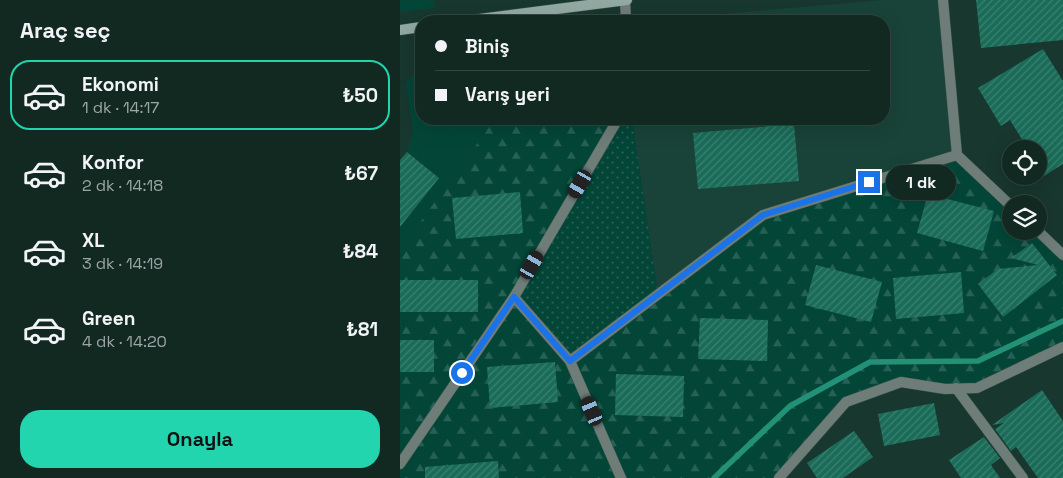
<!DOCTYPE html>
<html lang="tr">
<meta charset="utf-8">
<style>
:root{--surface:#122922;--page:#1f352f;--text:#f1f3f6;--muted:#9ca6a5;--line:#314540;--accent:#23d5af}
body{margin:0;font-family:"Space Grotesk",sans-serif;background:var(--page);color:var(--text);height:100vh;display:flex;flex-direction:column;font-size:19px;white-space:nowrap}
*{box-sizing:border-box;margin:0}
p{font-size:16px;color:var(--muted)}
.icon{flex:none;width:28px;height:28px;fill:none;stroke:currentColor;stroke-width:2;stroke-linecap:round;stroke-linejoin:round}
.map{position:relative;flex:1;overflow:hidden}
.details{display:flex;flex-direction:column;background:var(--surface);width:400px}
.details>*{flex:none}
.guide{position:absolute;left:15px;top:15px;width:475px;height:110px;border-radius:20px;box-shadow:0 5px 20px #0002,0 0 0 1px var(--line);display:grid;align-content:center;height:110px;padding:0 20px;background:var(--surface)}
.tools{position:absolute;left:602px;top:140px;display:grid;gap:10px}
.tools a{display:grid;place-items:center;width:45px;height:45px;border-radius:50%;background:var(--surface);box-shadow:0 5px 20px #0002,0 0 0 1px var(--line);font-size:25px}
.end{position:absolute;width:22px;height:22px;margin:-11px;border:6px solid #1a73e8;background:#fff;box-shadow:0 0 0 2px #fff}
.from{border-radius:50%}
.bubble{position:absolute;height:35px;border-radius:18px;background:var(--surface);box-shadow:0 5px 20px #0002,0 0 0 1px var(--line);font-size:16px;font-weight:700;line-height:35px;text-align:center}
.car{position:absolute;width:15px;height:30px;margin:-15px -8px;border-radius:6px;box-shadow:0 0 4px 1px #0007;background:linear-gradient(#222 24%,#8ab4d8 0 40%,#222 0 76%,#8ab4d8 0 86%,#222 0)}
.guide b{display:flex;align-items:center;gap:18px;height:48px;font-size:19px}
.guide b+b{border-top:1px solid var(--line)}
.guide i{width:12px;height:12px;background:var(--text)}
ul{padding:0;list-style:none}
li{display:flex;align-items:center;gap:15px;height:70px;margin:0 10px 8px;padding:0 10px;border:2px solid transparent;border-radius:20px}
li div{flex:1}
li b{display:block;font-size:19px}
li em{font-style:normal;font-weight:700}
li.active{border-color:var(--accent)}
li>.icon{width:45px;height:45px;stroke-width:1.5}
h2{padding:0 20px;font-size:22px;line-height:60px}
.primary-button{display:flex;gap:10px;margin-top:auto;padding:10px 20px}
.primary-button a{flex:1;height:58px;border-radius:20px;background:var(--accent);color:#111;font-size:20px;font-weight:700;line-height:58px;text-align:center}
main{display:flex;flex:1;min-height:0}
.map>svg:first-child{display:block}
.built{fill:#194338}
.grass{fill:#034638}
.forest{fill:url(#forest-firs)}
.park{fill:url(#park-dots)}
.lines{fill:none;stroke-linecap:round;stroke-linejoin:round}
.stream{stroke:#239178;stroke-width:5.5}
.building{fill:url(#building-hatch)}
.minor-casing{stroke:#38554d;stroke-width:11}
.secondary-casing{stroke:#38554d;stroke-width:11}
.minor{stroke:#6f7d78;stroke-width:10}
.secondary{stroke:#92a9a1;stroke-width:10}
.route{stroke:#1a73e8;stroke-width:6}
</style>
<main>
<section class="details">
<h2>Araç seç</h2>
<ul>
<li class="active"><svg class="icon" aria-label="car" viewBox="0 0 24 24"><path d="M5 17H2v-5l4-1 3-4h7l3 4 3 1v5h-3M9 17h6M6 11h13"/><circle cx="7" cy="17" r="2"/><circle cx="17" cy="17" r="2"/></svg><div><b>Ekonomi</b><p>1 dk · 14:17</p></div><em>₺50</em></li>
<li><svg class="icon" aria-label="car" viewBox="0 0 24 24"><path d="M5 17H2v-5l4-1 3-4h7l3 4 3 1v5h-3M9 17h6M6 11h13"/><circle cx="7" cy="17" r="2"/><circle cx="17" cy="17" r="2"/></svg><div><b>Konfor</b><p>2 dk · 14:18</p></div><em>₺67</em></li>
<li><svg class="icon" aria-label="car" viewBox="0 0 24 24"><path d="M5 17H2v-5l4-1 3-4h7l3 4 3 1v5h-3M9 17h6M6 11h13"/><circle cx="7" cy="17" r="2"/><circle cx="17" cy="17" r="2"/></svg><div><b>XL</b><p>3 dk · 14:19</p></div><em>₺84</em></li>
<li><svg class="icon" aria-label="car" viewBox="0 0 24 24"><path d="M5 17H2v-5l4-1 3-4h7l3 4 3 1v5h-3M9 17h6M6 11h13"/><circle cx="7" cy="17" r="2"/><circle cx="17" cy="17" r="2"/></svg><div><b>Green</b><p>4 dk · 14:20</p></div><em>₺81</em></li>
</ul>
<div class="primary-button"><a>Onayla</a></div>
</section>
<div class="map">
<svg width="663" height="478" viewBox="0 0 663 478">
<defs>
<pattern id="forest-firs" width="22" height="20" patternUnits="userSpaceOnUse" patternTransform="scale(1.25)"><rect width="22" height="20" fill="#034638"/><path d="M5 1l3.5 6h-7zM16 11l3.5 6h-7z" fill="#276155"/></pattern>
<pattern id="park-dots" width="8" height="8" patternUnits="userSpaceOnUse" patternTransform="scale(1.25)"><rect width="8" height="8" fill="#034638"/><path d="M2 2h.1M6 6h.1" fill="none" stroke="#276155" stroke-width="1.8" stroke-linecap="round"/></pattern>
<pattern id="building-hatch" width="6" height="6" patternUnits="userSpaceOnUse" patternTransform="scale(1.25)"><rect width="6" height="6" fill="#1a6c59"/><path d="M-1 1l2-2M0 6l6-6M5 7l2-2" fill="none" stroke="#3b8171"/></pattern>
</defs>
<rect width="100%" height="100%" fill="#18372e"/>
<path class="built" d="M483,0h60l14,155 -299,139 -26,-175h252v-98h-243z"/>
<g class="grass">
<path d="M0,0h34l1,8 -35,4z"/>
<path d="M21,65v54h74l-95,138v-30l39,-49 -32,-26 6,-21 -7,-48z"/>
</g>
<path class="forest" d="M95,119h123l-48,241 193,-145 194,-60 54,51v25h27l25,24v92l-86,41 -76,-6 -54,20 -68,76h-379v-228z"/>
<path class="park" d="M218,119h14l26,175 -88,67 -56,-64z"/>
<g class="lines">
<path class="stream" d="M314,478l76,-72 80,-44 108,-1 85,-40"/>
</g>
<g class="building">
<path d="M576,0h87v40l-82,8z"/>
<path d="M643,49l20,32v83l-19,12 -5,-9v-18h-11l-18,-29 -9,6 -23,-38z"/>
<path d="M394,124l5,57 -101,8 -5,-56z"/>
<path d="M7,152l32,26 -39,49v-67z"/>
<path d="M120,192l3,41 -67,6 -4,-41z"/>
<path d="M528,194l66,17 -11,40 -66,-18z"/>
<path d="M632,243l25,32 -54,42 -25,-33 20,-15 40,-4 -27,-7z"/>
<path d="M416,265l66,17 -11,40 -66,-17z"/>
<path d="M561,272l3,41 -68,6 -3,-41z"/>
<rect x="0" y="280" width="78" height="32"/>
<path d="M300,318l68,2 -1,41 -69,-2z"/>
<rect x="0" y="340" width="34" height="32"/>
<path d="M155,362l3,40 -68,6 -3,-41z"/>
<path d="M216,374l68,2 -1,41 -68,-2z"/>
<path d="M642,390l21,31v57h-25l-22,-31 -5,4 -16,-22 9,-6 -12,2z"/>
<path d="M534,403l6,32 -56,11 -6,-32z"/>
<path d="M454,431l19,26 -30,21h-26l-10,-15z"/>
<path d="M584,437l16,21 -9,7 9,13h-39l-12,-18z"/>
<path d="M98,461l1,17h-74v-11z"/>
</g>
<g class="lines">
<g class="minor-casing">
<g id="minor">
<path d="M225,0l1,21"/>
<path d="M543,0l14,155 54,51"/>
<path d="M638,231l25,24"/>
<path d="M114,297l56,64 51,117"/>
<path d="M170,361l193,-146 194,-60"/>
<path d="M556,388l67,90"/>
<path d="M0,464l114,-167 104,-178"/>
<path d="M379,478l67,-76 55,-20 44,7 32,-1 86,-41"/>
</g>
</g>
<g class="secondary-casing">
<g id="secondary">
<path d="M64,21l163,-21"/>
<path d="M0,30l21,-3"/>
</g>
</g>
<use href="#minor" class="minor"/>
<use href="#secondary" class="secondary"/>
</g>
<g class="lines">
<path class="route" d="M62,373l52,-76 56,64 193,-146 106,-33"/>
</g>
</svg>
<div class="tools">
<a><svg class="icon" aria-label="locate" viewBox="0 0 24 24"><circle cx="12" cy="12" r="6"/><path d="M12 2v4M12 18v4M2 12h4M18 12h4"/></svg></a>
<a><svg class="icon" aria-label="layers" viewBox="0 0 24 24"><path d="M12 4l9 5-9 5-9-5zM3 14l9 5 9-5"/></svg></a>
</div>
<i class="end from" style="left:62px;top:373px"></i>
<i class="end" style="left:469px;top:182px"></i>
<div class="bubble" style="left:486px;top:165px;width:70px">1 dk</div>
<i class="car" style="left:180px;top:184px;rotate:210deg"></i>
<i class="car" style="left:132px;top:265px;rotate:30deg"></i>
<i class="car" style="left:192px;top:411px;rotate:337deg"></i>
<div class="guide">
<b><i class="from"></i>Biniş</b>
<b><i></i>Varış yeri</b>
</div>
</div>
</main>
